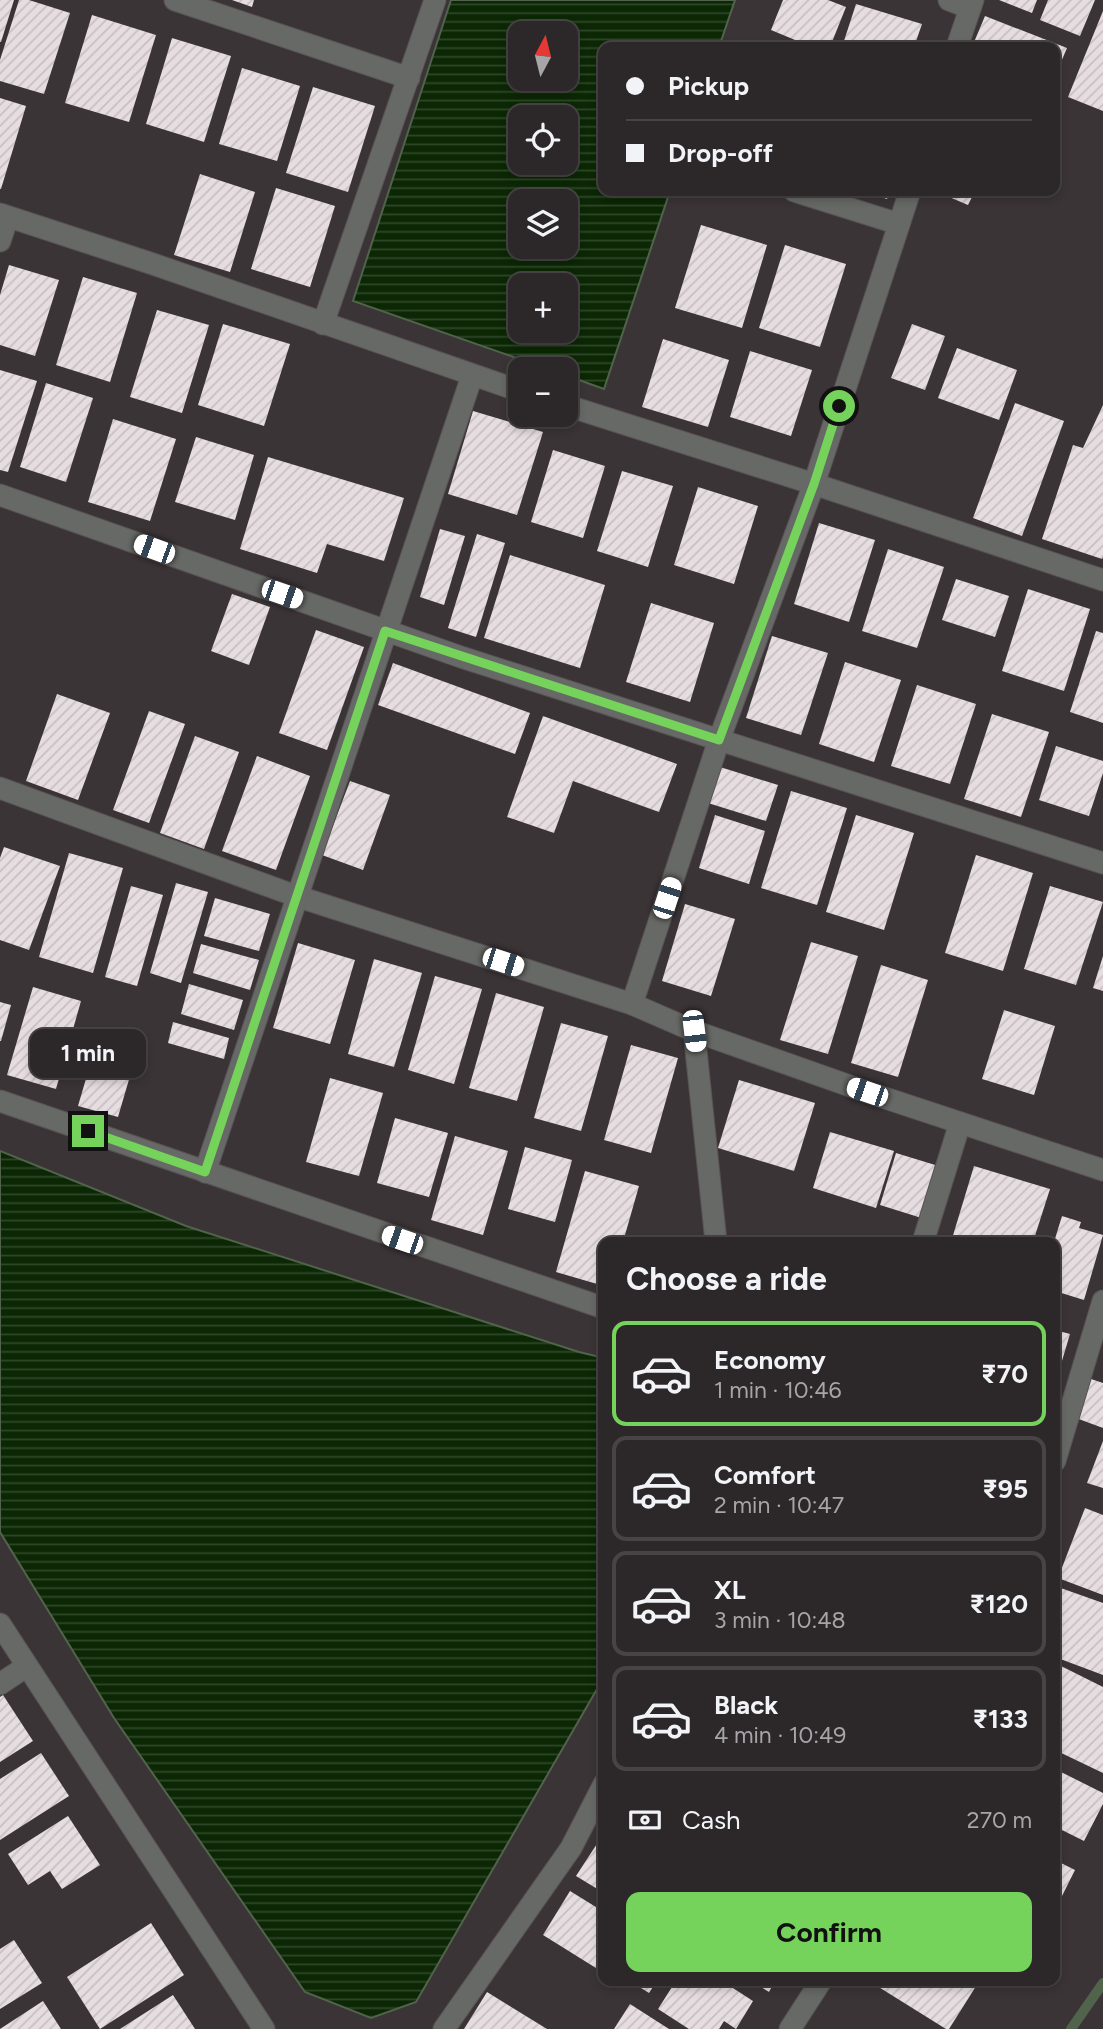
<!DOCTYPE html>
<meta charset="utf-8">
<style>
:root{--surface:#2c2729;--page:#383335;--text:#f1f3f6;--muted:#a6a5a8;--line:#484446;--accent:#75d25b}
body{margin:0;font-family:Figtree,sans-serif;background:var(--page);color:var(--text);height:100vh;display:flex;flex-direction:column;font-size:26px;white-space:nowrap}
*{box-sizing:border-box;margin:0}
p{font-size:23px;color:var(--muted)}
.icon{flex:none;width:38px;height:38px;fill:none;stroke:currentColor;stroke-width:2;stroke-linecap:round;stroke-linejoin:round}
.map{position:relative;flex:1;overflow:hidden}
.drawer{position:absolute;left:598px;top:1237px;width:462px;height:749px;display:flex;flex-direction:column;background:var(--surface);border-radius:14px;box-shadow:0 4px 10px #0003,0 0 0 2px var(--line)}
.drawer>*{flex:none}
.banner{position:absolute;left:598px;top:42px;width:462px;height:154px;border-radius:14px;box-shadow:0 4px 10px #0003,0 0 0 2px var(--line);display:grid;align-content:center;height:154px;padding:0 28px;background:var(--surface)}
.needle{width:46px;rotate:7deg}
.buttons{position:absolute;left:508px;top:21px;display:grid;gap:14px}
.buttons a{display:grid;place-items:center;width:70px;height:70px;border-radius:14px;background:var(--surface);box-shadow:0 4px 10px #0003,0 0 0 2px var(--line);font-size:35px}
.end{position:absolute;width:32px;height:32px;margin:-16px;border:9px solid #75d25b;background:#111;box-shadow:0 0 0 4px #111}
.from{border-radius:50%}
.bubble{position:absolute;height:49px;border-radius:14px;background:var(--surface);box-shadow:0 4px 10px #0003,0 0 0 2px var(--line);font-size:23px;font-weight:700;line-height:49px;text-align:center}
.car{position:absolute;width:21px;height:42px;margin:-21px -10px;border-radius:9px;box-shadow:0 0 5px 2px #0007;background:linear-gradient(#fff 24%,#345 0 40%,#fff 0 76%,#345 0 86%,#fff 0)}
.banner b{display:flex;align-items:center;gap:24px;height:66px;font-size:26px}
.banner b+b{border-top:2px solid var(--line)}
.banner i{width:18px;height:18px;background:var(--text)}
ul{padding:0;list-style:none}
li{display:flex;align-items:center;gap:21px;height:105px;margin:0 14px 10px;padding:0 14px;border:4px solid var(--line);border-radius:14px}
li div{flex:1}
li b{display:block;font-size:26px}
li em{font-style:normal;font-weight:700}
li.on{border-color:var(--accent)}
li>.icon{width:63px;height:63px;stroke-width:1.5}
h2{padding:0 28px;font-size:32px;line-height:84px}
.pay{display:flex;align-items:center;gap:18px;height:77px;padding:0 28px;font-size:26px}
.pay p{margin-inline-start:auto}
.primary-button{display:flex;gap:14px;margin-top:auto;padding:14px 28px}
.primary-button a{flex:1;height:80px;border-radius:14px;background:var(--accent);color:#111;font-size:28px;font-weight:700;line-height:80px;text-align:center}
.map>svg:first-child{display:block}
.water{fill:url(#water-rules);stroke:#51634b;stroke-width:2;fill-rule:evenodd}
.lines{fill:none;stroke-linecap:round;stroke-linejoin:round}
.stream{stroke:#51634b;stroke-width:10}
.building{fill:url(#building-hatch)}
.street-casing{stroke:#595255;stroke-width:23}
.street{stroke:#676966;stroke-width:21}
.route{stroke:#75d25b;stroke-width:9}
</style>
<div class="map">
<svg width="1103" height="2029" viewBox="0 0 1103 2029">
<defs>
<pattern id="water-rules" width="6" height="5" patternUnits="userSpaceOnUse" patternTransform="scale(1.75)"><rect width="6" height="5" fill="#0b2704"/><path d="M0 2.5h6" fill="none" stroke="#2f4729"/></pattern>
<pattern id="building-hatch" width="6" height="6" patternUnits="userSpaceOnUse" patternTransform="scale(1.75)"><rect width="6" height="6" fill="#e6dde1"/><path d="M-1 1l2-2M0 6l6-6M5 7l2-2" fill="none" stroke="#c7bfc3"/></pattern>
</defs>
<rect width="100%" height="100%" fill="#3b3437"/>
<g class="water">
<path d="M451,0h284l-16,47h-115v144h66l-66,198 -39,-14v-6h-17l-195,-68zM520,33h45v46h-45zM520,117h45v46h-45zM520,201h45v46h-45zM520,285h45v46h-45z"/>
<path d="M0,1151l186,75 393,126 25,6v319l-188,325 -45,16 -66,-26 -191,-274 -114,-186z"/>
</g>
<g class="lines">
<path class="stream" d="M1071,2029l32,-46"/>
</g>
<g class="building">
<path d="M0,0h14l-13,42h-1z"/>
<path d="M19,0h10l41,13 -26,81 -44,-13v-21z"/>
<path d="M232,0h22l-2,7z"/>
<path d="M783,0h45l18,7 -16,40h-18l-41,-17z"/>
<path d="M999,0h38l-5,13z"/>
<path d="M1048,0h47l-15,36 -40,-16z"/>
<path d="M856,4l66,20 -8,23h-72z"/>
<path d="M1103,11v100l-35,-14z"/>
<path d="M92,15l64,20 -27,87 -64,-19z"/>
<path d="M985,16l82,32 -12,28v-29h-83z"/>
<path d="M172,38l59,18 -27,86 -58,-18z"/>
<path d="M242,68l58,18 -23,75 -58,-17z"/>
<path d="M313,87l62,19 -27,86 -62,-19z"/>
<path d="M0,98l26,8 -25,83h-1z"/>
<path d="M200,174l55,18 -25,80 -56,-17z"/>
<path d="M276,188l59,18 -25,81 -59,-18z"/>
<path d="M864,191h26l-3,8z"/>
<path d="M935,191h40l-7,14z"/>
<path d="M701,225l66,20 -25,83 -67,-20z"/>
<path d="M785,245l61,19 -26,83 -61,-19z"/>
<path d="M9,265l50,15 -24,76 -35,-11v-50z"/>
<path d="M83,277l54,16 -27,89 -54,-17z"/>
<path d="M157,310l52,15 -27,88 -52,-16z"/>
<path d="M223,324l67,20 -26,82 -66,-21z"/>
<path d="M912,324l33,12 -20,54 -34,-12z"/>
<path d="M663,339l66,21 -21,67 -66,-20z"/>
<path d="M957,348l60,22 -18,50 -61,-22z"/>
<path d="M750,351l62,19 -21,66 -61,-19z"/>
<path d="M0,370l37,11 -29,91 -8,-2z"/>
<path d="M46,383l47,15 -27,84 -46,-15z"/>
<path d="M1015,403l49,18 -42,115 -49,-18z"/>
<path d="M1103,405v152l-1,2 -60,-20 31,-94 10,3z"/>
<path d="M473,411l70,21 -26,83 -69,-21z"/>
<path d="M113,419l63,20 -26,82 -62,-19z"/>
<path d="M196,437l58,18 -19,65 -60,-18z"/>
<path d="M553,450l52,16 -22,72 -52,-16z"/>
<path d="M268,457l136,41 -20,63 -57,-17 -10,29 -77,-24z"/>
<path d="M622,471l51,15 -25,81 -51,-16z"/>
<path d="M698,487l60,19 -24,78 -60,-19z"/>
<path d="M819,523l56,17 -26,82 -55,-18z"/>
<path d="M440,529l25,7 -21,69 -24,-8z"/>
<path d="M477,534l28,9 -29,94 -28,-9z"/>
<path d="M888,549l56,18 -27,81 -55,-17z"/>
<path d="M510,555l95,30 -25,83 -96,-30z"/>
<path d="M956,579l53,17 -14,41 -53,-17z"/>
<path d="M1028,589l62,20 -26,82 -62,-20z"/>
<path d="M232,594l38,13 -21,58 -38,-14z"/>
<path d="M651,603l63,20 -24,79 -64,-20z"/>
<path d="M316,630l48,17 -37,103 -48,-17z"/>
<path d="M1096,631l7,2v90l-33,-11z"/>
<path d="M772,636l56,17 -27,82 -55,-17z"/>
<path d="M845,662l56,18 -27,82 -55,-18z"/>
<path d="M393,663l137,50 -15,41 -137,-49z"/>
<path d="M917,685l59,19 -26,80 -59,-18z"/>
<path d="M57,694l53,19 -32,87 -52,-19z"/>
<path d="M149,711l36,13 -36,99 -36,-13z"/>
<path d="M992,714l57,18 -28,85 -57,-18z"/>
<path d="M543,716l134,48 -18,48 -86,-31 -19,52 -47,-16z"/>
<path d="M195,736l44,16 -35,97 -44,-16z"/>
<path d="M1056,746l47,15v12l-14,43 -50,-16z"/>
<path d="M257,756l53,20 -34,94 -54,-19z"/>
<path d="M720,767l58,18 -12,36 -58,-18z"/>
<path d="M350,781l40,14 -27,75 -41,-15z"/>
<path d="M791,791l56,17 -30,97 -56,-17z"/>
<path d="M715,815l50,16 -16,53 -50,-16z"/>
<path d="M856,815l58,18 -30,97 -58,-18z"/>
<path d="M4,847l56,19 -31,84 -29,-10v-82z"/>
<path d="M69,853l54,15 -30,105 -54,-16z"/>
<path d="M976,855l57,18 -30,98 -58,-18z"/>
<path d="M176,883l32,9 -27,91 -31,-10z"/>
<path d="M131,886l32,9 -26,91 -32,-9z"/>
<path d="M1050,886l53,16 -27,83 -52,-16z"/>
<path d="M215,898l55,16 -11,37 -55,-15z"/>
<path d="M685,904l50,15 -24,77 -49,-15z"/>
<path d="M811,942l47,14 -30,98 -48,-14z"/>
<path d="M298,943l57,17 -25,84 -57,-16z"/>
<path d="M201,944l58,16 -9,30 -57,-17z"/>
<path d="M1103,956v35l-10,-3z"/>
<path d="M374,959l48,14 -28,94 -46,-13z"/>
<path d="M881,965l47,15 -30,97 -47,-14z"/>
<path d="M435,976l47,13 -28,95 -46,-14z"/>
<path d="M189,984l54,16 -9,30 -53,-16z"/>
<path d="M33,987l48,14 -25,88 -49,-14z"/>
<path d="M496,993l48,14 -27,94 -48,-13z"/>
<path d="M0,1002l11,3 -10,36h-1z"/>
<path d="M1004,1010l51,16 -21,69 -52,-16z"/>
<path d="M173,1022l56,16 -5,21 -56,-16z"/>
<path d="M561,1023l47,13 -27,95 -47,-13z"/>
<path d="M97,1041l40,11 -19,65 -40,-11z"/>
<path d="M631,1045l47,13 -27,95 -47,-13z"/>
<path d="M330,1078l53,15 -24,83 -53,-14z"/>
<path d="M739,1080l76,23 -21,68 -76,-23z"/>
<path d="M395,1118l53,15 -19,64 -52,-14z"/>
<path d="M830,1132l64,19 -18,57 -63,-20z"/>
<path d="M455,1136l53,15 -25,84 -52,-15z"/>
<path d="M525,1147l47,13 -17,62 -47,-13z"/>
<path d="M896,1153l49,15 -17,52 -48,-15z"/>
<path d="M974,1166l76,23 -17,53h-82z"/>
<path d="M585,1171l54,15 -16,56h-19v44l-48,-14z"/>
<path d="M1062,1216l19,6 -2,6 24,7 -19,65 -29,-9 -1,-49z"/>
<path d="M1055,1330l15,4 -14,47h-1z"/>
<path d="M1091,1379l12,4v45l-27,-10z"/>
<path d="M1103,1441v47l-16,-5z"/>
<path d="M1085,1508l18,7v80l-45,-17z"/>
<path d="M1055,1586l48,17v72l-48,-18z"/>
<path d="M1057,1664l46,23v86l-48,-23z"/>
<path d="M3,1695l30,46 -33,21v-65z"/>
<path d="M41,1753l28,43 -69,44v-61z"/>
<path d="M1055,1769l48,24v11l-19,37 -28,-14 6,-12 -7,-4z"/>
<path d="M68,1816l32,49 -38,24 -12,-18 -22,14 -20,-31z"/>
<path d="M604,1833v60l-28,-17z"/>
<path d="M1055,1860l20,10 -20,40z"/>
<path d="M570,1891l34,21v61l-61,-38z"/>
<path d="M151,1923l33,52 -84,54 -33,-52z"/>
<path d="M14,1940l28,43 -42,26v-60z"/>
<path d="M645,1981h12l-8,12 -8,-5z"/>
<path d="M661,1981h61l31,20 -17,28 -12,-8 -5,8h-30l-31,-20 14,-22z"/>
<path d="M751,1981h24l-6,11z"/>
<path d="M869,1981h106l3,2 -29,46h-3z"/>
<path d="M487,1992l60,37h-83z"/>
<path d="M173,1995l22,34h-75z"/>
<path d="M43,2001l18,28h-61z"/>
<path d="M630,2004l39,25h-55z"/>
</g>
<g class="lines">
<g class="street-casing">
<g id="street">
<path d="M175,0l234,78"/>
<path d="M949,0l21,8"/>
<path d="M957,47l16,-47"/>
<path d="M794,191l105,33"/>
<path d="M0,214l153,50 367,127"/>
<path d="M0,241l8,-24"/>
<path d="M323,324l112,-324"/>
<path d="M565,405l249,79 289,96"/>
<path d="M0,495l461,162 642,206"/>
<path d="M0,788l296,108 336,108 62,27 173,61 236,78"/>
<path d="M632,1004l87,-264 95,-256 96,-293"/>
<path d="M694,1031l22,211"/>
<path d="M0,1101l604,207"/>
<path d="M205,1172l267,-796"/>
<path d="M923,1242l37,-119"/>
<path d="M1055,1461l48,-160"/>
<path d="M0,1624l264,405"/>
<path d="M0,1684l27,-18"/>
<path d="M444,2029l127,-181 33,-64"/>
<path d="M790,2029l31,-48"/>
</g>
</g>
<use href="#street" class="street"/>
</g>
<g class="lines">
<path class="route" d="M88,1131l117,41 180,-541 334,109 95,-256 25,-78"/>
</g>
</svg>
<div class="buttons">
<a><svg class="needle" viewBox="-14 -14 28 28"><path d="M0-13l5 13h-10z" fill="#e53935"/><path d="M0 13l5-13h-10z" fill="#a6a5a8"/></svg></a>
<a><svg class="icon" aria-label="locate" viewBox="0 0 24 24"><circle cx="12" cy="12" r="6"/><path d="M12 2v4M12 18v4M2 12h4M18 12h4"/></svg></a>
<a><svg class="icon" aria-label="layers" viewBox="0 0 24 24"><path d="M12 4l9 5-9 5-9-5zM3 14l9 5 9-5"/></svg></a>
<a>+</a>
<a>−</a>
</div>
<i class="end from" style="left:839px;top:406px"></i>
<i class="end" style="left:88px;top:1131px"></i>
<div class="bubble" style="left:30px;top:1029px;width:116px">1 min</div>
<i class="car" style="left:154px;top:549px;rotate:290deg"></i>
<i class="car" style="left:282px;top:594px;rotate:109deg"></i>
<i class="car" style="left:667px;top:898px;rotate:18deg"></i>
<i class="car" style="left:503px;top:962px;rotate:108deg"></i>
<i class="car" style="left:694px;top:1031px;rotate:173deg"></i>
<i class="car" style="left:867px;top:1092px;rotate:289deg"></i>
<i class="car" style="left:402px;top:1240px;rotate:289deg"></i>
<div class="banner">
<b><i class="from"></i>Pickup</b>
<b><i></i>Drop-off</b>
</div>
<section class="drawer">
<h2>Choose a ride</h2>
<ul>
<li class="on"><svg class="icon" aria-label="car" viewBox="0 0 24 24"><path d="M5 17H2v-5l4-1 3-4h7l3 4 3 1v5h-3M9 17h6M6 11h13"/><circle cx="7" cy="17" r="2"/><circle cx="17" cy="17" r="2"/></svg><div><b>Economy</b><p>1 min · 10:46</p></div><em>₹70</em></li>
<li><svg class="icon" aria-label="car" viewBox="0 0 24 24"><path d="M5 17H2v-5l4-1 3-4h7l3 4 3 1v5h-3M9 17h6M6 11h13"/><circle cx="7" cy="17" r="2"/><circle cx="17" cy="17" r="2"/></svg><div><b>Comfort</b><p>2 min · 10:47</p></div><em>₹95</em></li>
<li><svg class="icon" aria-label="car" viewBox="0 0 24 24"><path d="M5 17H2v-5l4-1 3-4h7l3 4 3 1v5h-3M9 17h6M6 11h13"/><circle cx="7" cy="17" r="2"/><circle cx="17" cy="17" r="2"/></svg><div><b>XL</b><p>3 min · 10:48</p></div><em>₹120</em></li>
<li><svg class="icon" aria-label="car" viewBox="0 0 24 24"><path d="M5 17H2v-5l4-1 3-4h7l3 4 3 1v5h-3M9 17h6M6 11h13"/><circle cx="7" cy="17" r="2"/><circle cx="17" cy="17" r="2"/></svg><div><b>Black</b><p>4 min · 10:49</p></div><em>₹133</em></li>
</ul>
<div class="pay"><svg class="icon" aria-label="cash" viewBox="0 0 24 24"><path d="M3 7h18v10H3z"/><circle cx="12" cy="12" r="2"/></svg>Cash<p>270 m</p></div>
<div class="primary-button"><a>Confirm</a></div>
</section>
</div>
